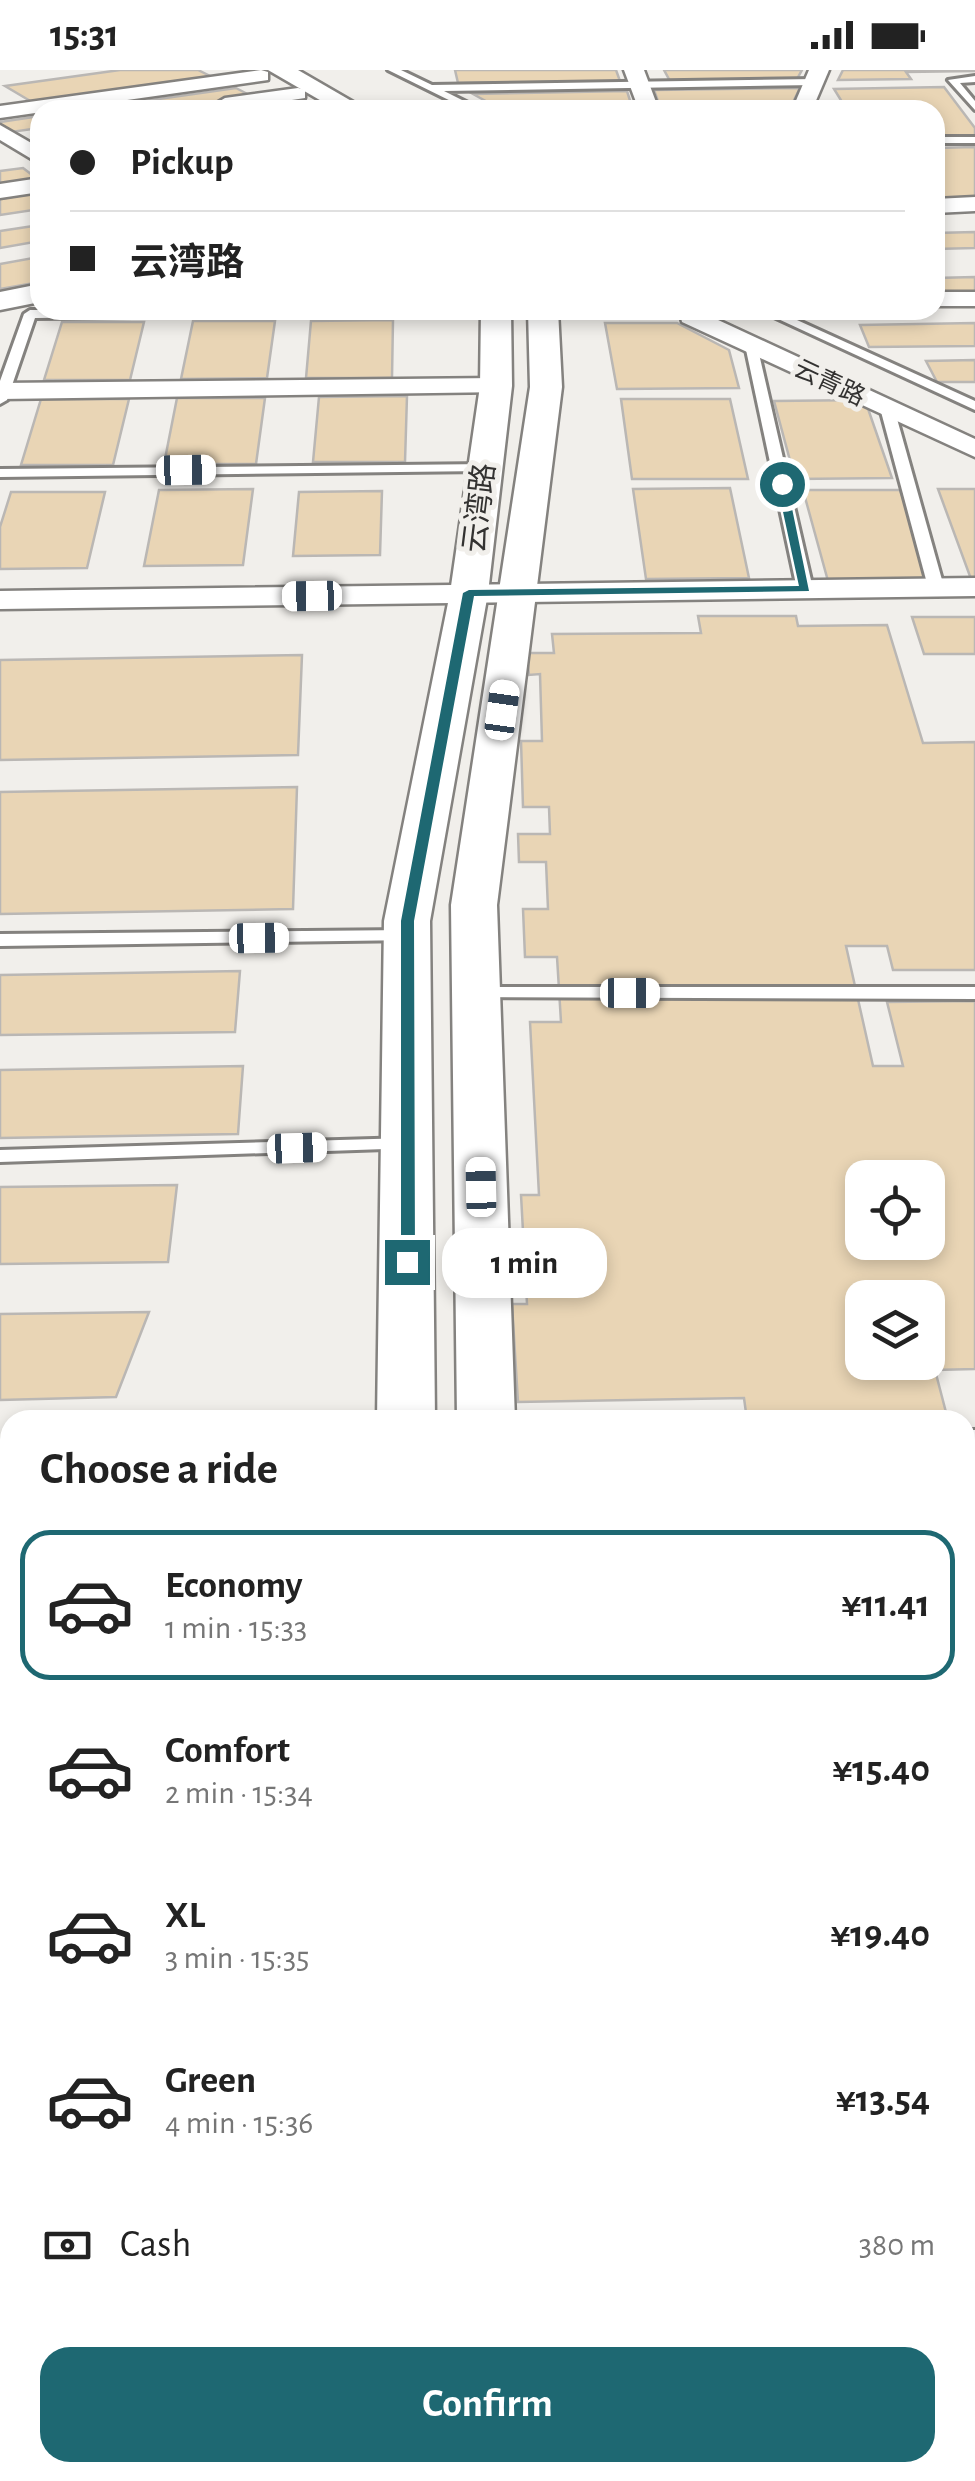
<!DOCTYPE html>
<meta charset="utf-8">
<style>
:root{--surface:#fff;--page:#f6f6f6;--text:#222;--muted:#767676;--line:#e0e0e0;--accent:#1e6872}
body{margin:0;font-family:"Alegreya Sans","Noto Sans SC",sans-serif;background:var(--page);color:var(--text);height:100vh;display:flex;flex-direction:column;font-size:38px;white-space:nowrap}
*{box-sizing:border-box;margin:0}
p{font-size:32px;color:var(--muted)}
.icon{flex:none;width:55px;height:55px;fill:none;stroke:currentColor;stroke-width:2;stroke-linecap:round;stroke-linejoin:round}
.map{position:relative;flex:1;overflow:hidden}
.panel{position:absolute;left:0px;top:1340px;width:975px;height:1072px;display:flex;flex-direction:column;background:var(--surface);border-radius:30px 30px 0 0;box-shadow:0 5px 15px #0003}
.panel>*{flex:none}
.hud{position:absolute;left:30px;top:30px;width:915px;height:220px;border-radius:30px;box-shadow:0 5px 15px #0003;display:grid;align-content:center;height:220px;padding:0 40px;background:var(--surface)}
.controls{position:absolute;left:845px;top:1090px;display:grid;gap:20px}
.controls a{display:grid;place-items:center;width:100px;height:100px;border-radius:20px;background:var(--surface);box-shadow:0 5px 15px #0003;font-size:50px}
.end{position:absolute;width:45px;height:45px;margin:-22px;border:12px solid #1e6872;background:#fff;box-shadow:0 0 0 5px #fff}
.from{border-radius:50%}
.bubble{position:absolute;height:70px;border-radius:30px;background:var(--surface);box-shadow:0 5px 15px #0003;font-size:32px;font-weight:700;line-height:70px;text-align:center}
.car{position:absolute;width:30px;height:60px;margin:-30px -15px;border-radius:12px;box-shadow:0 0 8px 2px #0007;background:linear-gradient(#fff 24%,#345 0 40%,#fff 0 76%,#345 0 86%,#fff 0)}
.hud b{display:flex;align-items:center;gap:35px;height:95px;font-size:38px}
.hud b+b{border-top:2px solid var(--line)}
.hud i{width:25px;height:25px;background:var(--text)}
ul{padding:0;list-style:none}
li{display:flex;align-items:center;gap:30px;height:150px;margin:0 20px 15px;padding:0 20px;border:5px solid transparent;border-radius:30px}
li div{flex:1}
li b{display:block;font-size:38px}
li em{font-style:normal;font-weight:700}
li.on{border-color:var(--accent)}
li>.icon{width:90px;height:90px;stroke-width:1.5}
h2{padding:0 40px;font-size:45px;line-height:120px}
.pay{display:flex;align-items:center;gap:25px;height:110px;padding:0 40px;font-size:38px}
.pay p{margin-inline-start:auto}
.primary-button{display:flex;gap:20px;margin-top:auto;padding:20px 40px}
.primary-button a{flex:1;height:115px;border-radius:30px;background:var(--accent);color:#fff;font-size:40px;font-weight:700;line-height:115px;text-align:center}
.status{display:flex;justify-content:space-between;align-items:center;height:70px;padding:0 50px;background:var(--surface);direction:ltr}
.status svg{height:28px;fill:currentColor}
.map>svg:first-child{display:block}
.building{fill:#e9d5b5;stroke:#bab7b4;stroke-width:2.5;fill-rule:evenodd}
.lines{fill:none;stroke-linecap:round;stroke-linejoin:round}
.service-casing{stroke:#84827f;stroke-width:6}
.minor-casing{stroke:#84827f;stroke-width:5}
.tertiary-casing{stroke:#84827f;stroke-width:5}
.secondary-casing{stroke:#84827f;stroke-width:5}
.service{fill:#fff;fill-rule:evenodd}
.minor{fill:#fff;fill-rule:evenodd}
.tertiary{fill:#fff;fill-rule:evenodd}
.secondary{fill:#fff;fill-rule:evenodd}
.route{fill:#1e6872}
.labels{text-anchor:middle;stroke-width:10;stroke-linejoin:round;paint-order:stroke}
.far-street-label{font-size:25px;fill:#333231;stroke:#f1efeb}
.street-label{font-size:30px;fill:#333231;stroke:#f1efeb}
</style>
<div class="status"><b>15:31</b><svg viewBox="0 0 49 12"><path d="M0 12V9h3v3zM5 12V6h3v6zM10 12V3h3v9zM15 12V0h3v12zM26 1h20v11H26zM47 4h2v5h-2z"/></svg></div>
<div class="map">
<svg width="975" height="2411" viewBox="0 0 975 2411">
<rect width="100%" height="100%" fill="#f1efeb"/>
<g class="building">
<path d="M120,0h78l18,9 -179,26 -32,-19z"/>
<path d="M455,0h161l4,11 -162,2z"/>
<path d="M664,0h138l-5,9 -127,2z"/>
<path d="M843,0h132v1l-69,1 5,7 -73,1z"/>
<path d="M944,17l31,41v9l-40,1v-28h-88l-13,-21z"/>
<path d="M236,18l17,9 -90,13h-82z"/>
<path d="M800,18l-11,22h-128l-7,-20z"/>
<path d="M627,21l6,19h-131l-29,-16z"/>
<path d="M40,46v12l-29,4 -11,-7v-3z"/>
<path d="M975,77v52l-40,1v-52z"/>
<path d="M23,98l17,13 -40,6v-16z"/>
<path d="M40,122v17l-40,6v-16z"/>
<path d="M40,155v16l-40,7v-17z"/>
<path d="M975,162v16l-40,1v-16z"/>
<path d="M33,188l7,5v19l-40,7v-25z"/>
<path d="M975,207v17l-40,1v-17z"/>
<path d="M393,250l-1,58h-86l5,-57z"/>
<path d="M193,251h82l-8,57 -86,1z"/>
<path d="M62,252h82l-14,58h-86z"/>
<path d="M605,253h72l52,27 10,38 -122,1z"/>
<path d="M975,253v23l-106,1 -9,-22z"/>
<path d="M975,290v22h-38l-11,-21z"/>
<path d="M407,326l-2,66h-92l6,-65z"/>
<path d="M177,328h88l-9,66h-92z"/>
<path d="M41,329h88l-16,66h-92z"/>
<path d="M621,329h109l18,80h-116z"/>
<path d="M865,330l27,78 -97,1 -21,-78z"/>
<path d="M730,418l19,90 -103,1 -13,-90z"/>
<path d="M253,419l-10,76 -99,1 15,-76z"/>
<path d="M938,419h37v90h-4z"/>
<path d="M803,420h97l31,90 -103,1z"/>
<path d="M382,421l-2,64 -87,1 6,-64z"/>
<path d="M11,422h94l-18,76 -87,1v-42z"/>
<path d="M698,546h98l2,10 89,-1 36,118 52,-1v228h-82l-6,-24h-41l27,120h30l-16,-64 88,-1v368l-40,1 13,50h-201l-3,-22 -226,4 -6,-98h15l-6,-109h18l-9,-173h31l-4,-65h-32l-2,-48h25l-2,-47h-27l-1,-28h32l-1,-27h-26l-2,-66h21l-2,-67 -11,1 -2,-22h27l-2,-19 149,-1zM862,1108h66v64h-66zM862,1228h66v64h-66z"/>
<path d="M912,547h63v37h-51z"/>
<path d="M302,585l-4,100 -298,5v-100z"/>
<path d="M297,717l-4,122 -293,5v-122z"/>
<path d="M240,901l-5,61 -235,3v-60z"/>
<path d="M243,996l-5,68 -238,4v-68z"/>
<path d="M177,1115l-9,77 -168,2v-77z"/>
<path d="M149,1242l-33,85 -116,3v-86z"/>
<path d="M10,1826v156h-10v-155z"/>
<path d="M965,1848h10v59l-10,1z"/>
<rect x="965" y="2020" width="10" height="126"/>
<path d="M0,2032h10v163l-10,1z"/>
<path d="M0,2291h10v111h178v9h-188z"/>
</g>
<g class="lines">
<g class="service-casing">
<g id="service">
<path d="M388,0h13l31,15 383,-6 5,3 -5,3 -371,6 38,19h-13z"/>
<path d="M975,6v6l-15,1 15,18v9l-27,-30z"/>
<rect x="935" y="67" width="40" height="6"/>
<path d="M30,240h395l-6,4 -384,4 -28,82 -7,4v-23l24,-67z"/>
<path d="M759,240h16l200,91v9z"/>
<path d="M751,271l6,4 56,244 -8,5 -8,-5 -52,-244z"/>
<path d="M887,334l7,4 50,179 -3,3 -13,-3 -48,-179z"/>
<path d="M489,394l2,3 -7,4 -484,6v-8z"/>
<path d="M407,860l9,6 -2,4 -414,6v-12z"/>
<path d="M476,917h499v12l-506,-2 -3,-4 3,-4z"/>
<path d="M408,1068l11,6 -4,4 -415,14v-12z"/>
<rect x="965" y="1360" width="10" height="16"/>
<rect x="0" y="1373" width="10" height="16"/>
<path d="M965,1442l10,1v36l-10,-5z"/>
<path d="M10,1641v32l-10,3v-31z"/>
<path d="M975,1650v20l-10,1v-20z"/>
<path d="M975,1754v22l-10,1v-22z"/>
<rect x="0" y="1793" width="10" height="22"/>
<rect x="0" y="1988" width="10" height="26"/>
<path d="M215,2402h36l-1,9h-36z"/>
</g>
</g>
<g class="minor-casing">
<g id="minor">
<path d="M261,0l7,2v8l-268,38v-12z"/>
<path d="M624,0h20l15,40h-20z"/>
<path d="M809,0h20l-17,40h-20z"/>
<path d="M298,18l7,2v8l-80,12 -10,-6 10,-6z"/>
<path d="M0,55l40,23v16l-40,-24z"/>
<path d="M40,108v14l-40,6v-14z"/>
<path d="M975,127v14l-40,2v-14z"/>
<rect x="935" y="222" width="40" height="14"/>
<path d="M679,240h24v3l272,126v18l-293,-135z"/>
<path d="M496,308l13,8 -4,6 -505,7v-16z"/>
<path d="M975,508v18l-975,13v-18z"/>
</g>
</g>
<g class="tertiary-casing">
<path id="tertiary" d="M40,214v18l-40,8v-18z"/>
</g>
<g class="secondary-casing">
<g id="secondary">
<path d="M268,0h30l69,40h-30z"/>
<path d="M481,240h30l1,76 -24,207 -58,328 5,499h-58l7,-499 66,-328 30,-207z"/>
<path d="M528,240h30l4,77 -65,518 18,515h-58l-6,-515 79,-518z"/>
<path d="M395,2402h86l1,9h-86z"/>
<rect x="512" y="2402" width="86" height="9"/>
</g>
</g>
<use href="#service" class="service"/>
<use href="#minor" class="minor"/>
<use href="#tertiary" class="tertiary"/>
<use href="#secondary" class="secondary"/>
</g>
<path class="route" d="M782,411l5,3 22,107 -335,5 -60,325 1,341 -14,4v-345l62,-328 6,-3 330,-4 -22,-102z"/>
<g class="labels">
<g class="far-street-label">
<text transform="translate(830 312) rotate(25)" y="9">云青路</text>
</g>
<g class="street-label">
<text transform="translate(479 438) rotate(-83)" y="10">云湾路</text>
</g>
</g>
</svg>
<div class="controls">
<a><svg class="icon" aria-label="locate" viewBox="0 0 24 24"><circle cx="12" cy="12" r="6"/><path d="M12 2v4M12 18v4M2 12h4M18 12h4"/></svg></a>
<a><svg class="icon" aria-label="layers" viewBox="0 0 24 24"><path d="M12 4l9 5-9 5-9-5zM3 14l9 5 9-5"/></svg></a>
</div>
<i class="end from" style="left:782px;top:414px"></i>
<i class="end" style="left:407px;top:1192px"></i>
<div class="bubble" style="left:442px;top:1158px;width:165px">1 min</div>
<i class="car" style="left:186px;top:400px;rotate:89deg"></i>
<i class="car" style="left:312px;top:526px;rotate:269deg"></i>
<i class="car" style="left:502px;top:640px;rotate:8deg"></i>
<i class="car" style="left:259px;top:868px;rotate:89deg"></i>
<i class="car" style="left:630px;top:923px;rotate:90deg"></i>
<i class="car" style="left:297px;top:1078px;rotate:88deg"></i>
<i class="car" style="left:481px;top:1117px;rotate:359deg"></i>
<div class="hud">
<b><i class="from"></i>Pickup</b>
<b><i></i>云湾路</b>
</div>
<section class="panel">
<h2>Choose a ride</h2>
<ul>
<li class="on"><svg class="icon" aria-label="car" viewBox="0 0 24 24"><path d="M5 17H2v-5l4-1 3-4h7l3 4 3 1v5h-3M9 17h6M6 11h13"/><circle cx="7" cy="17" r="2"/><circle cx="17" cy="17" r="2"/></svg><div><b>Economy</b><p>1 min · 15:33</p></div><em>¥11.41</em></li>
<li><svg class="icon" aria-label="car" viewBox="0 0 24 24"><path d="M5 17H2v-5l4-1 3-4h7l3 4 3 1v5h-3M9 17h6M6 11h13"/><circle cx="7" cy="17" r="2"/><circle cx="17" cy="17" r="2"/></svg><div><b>Comfort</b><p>2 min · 15:34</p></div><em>¥15.40</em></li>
<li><svg class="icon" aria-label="car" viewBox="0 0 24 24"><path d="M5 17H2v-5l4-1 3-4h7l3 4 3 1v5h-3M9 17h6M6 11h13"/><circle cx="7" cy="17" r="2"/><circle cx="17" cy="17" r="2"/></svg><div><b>XL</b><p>3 min · 15:35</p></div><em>¥19.40</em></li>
<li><svg class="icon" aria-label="car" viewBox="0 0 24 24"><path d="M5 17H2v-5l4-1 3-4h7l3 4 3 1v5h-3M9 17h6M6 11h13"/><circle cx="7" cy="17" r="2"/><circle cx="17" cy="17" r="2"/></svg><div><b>Green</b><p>4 min · 15:36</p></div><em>¥13.54</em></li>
</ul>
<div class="pay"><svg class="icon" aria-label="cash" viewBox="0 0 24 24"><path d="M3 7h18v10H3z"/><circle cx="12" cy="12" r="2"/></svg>Cash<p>380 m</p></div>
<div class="primary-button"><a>Confirm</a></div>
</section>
</div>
